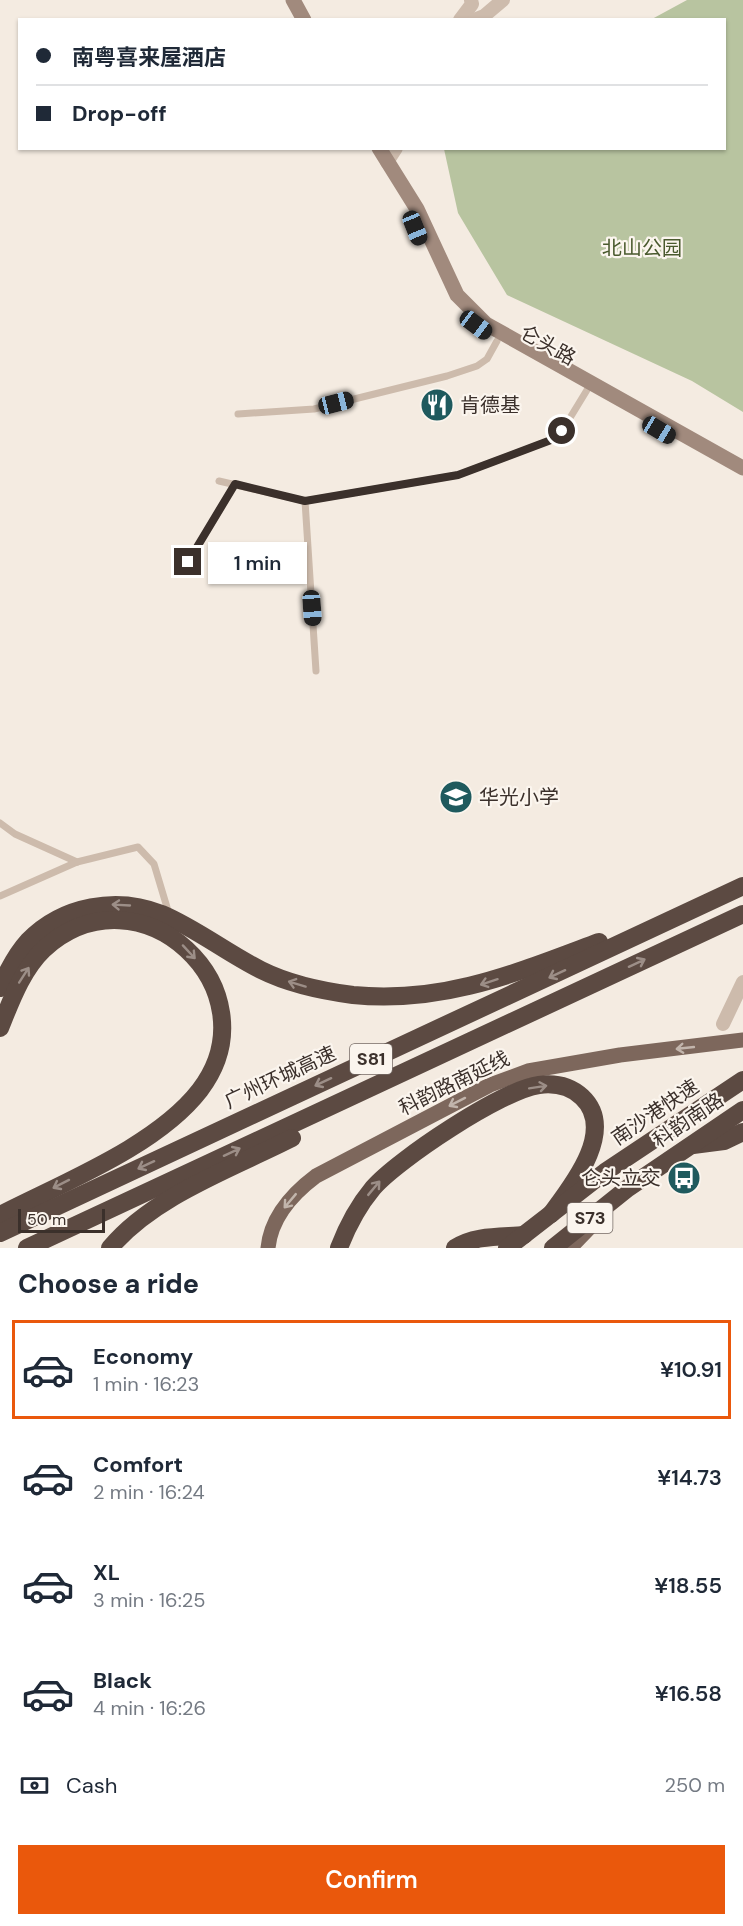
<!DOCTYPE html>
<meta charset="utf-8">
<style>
:root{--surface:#fff;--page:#f6f6f7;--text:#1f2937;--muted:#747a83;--line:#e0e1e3;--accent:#ea580c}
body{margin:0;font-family:"DM Sans","Noto Sans SC",sans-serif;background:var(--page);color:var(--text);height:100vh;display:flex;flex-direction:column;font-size:22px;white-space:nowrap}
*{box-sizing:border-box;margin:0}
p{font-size:20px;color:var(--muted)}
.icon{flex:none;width:33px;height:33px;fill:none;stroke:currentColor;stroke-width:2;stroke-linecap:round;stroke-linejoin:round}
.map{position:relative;height:1248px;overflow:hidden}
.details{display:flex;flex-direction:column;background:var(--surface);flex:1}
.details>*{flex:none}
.top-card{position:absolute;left:18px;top:18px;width:708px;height:132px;border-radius:0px;box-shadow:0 2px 4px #0004;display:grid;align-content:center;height:132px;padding:0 18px;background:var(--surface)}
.scale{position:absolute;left:18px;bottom:15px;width:87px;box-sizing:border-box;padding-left:6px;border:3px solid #3b302b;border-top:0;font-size:16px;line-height:21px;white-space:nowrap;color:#3b302b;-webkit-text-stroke:4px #fbf5ee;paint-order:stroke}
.end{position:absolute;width:27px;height:27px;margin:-14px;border:8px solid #3b302b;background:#fff;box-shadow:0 0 0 3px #fff}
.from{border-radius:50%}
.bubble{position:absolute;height:42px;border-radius:0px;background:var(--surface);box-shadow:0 2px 4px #0004;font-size:20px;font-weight:600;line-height:42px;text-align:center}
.car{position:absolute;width:18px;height:36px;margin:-18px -9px;border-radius:8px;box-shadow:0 0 4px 2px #0007;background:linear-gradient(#222 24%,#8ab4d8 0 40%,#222 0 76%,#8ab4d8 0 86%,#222 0)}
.top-card b{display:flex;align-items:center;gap:21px;height:57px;font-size:22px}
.top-card b+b{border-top:2px solid var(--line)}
.top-card i{width:15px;height:15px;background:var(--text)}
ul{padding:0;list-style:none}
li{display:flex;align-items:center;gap:18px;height:99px;margin:0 12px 9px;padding:0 6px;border:3px solid transparent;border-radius:0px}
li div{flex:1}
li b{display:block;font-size:22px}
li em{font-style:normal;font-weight:600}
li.selected{border-color:var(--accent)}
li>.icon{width:54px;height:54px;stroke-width:1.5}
h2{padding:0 18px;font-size:27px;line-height:72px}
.pay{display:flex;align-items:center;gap:15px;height:66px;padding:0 18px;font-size:22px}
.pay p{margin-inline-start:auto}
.button{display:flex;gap:12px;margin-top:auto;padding:12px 18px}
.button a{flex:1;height:69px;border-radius:0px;background:var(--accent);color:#fff;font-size:24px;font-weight:600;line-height:69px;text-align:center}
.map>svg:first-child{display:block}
.green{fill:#b8c4a0}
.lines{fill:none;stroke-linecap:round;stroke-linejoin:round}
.lane{stroke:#cdbbac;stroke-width:7}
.street{stroke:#cdbbac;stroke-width:14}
.secondary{stroke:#a18a7d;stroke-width:15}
.primary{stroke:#7d675c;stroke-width:15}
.highway{stroke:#5c4a42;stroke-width:18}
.oneway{stroke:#9c8e87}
.oneway2{stroke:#c2b5ac}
.route{stroke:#3b302b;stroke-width:8}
.labels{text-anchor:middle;stroke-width:4.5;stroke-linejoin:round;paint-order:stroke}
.shield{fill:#fbf5ee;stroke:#756b66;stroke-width:1.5}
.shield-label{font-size:18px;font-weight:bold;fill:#3b302b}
.park-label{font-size:20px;fill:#4a5a2e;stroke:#fbf5ee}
.street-label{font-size:20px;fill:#3b302b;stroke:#fbf5ee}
.poi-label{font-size:20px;fill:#3b302b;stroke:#fbf5ee;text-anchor:start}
</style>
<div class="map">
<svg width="743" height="1248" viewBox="0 0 743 1248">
<rect width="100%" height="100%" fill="#f4ebe1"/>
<path class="green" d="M687,0h56v412l-51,-31 -185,-86 -49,-82 -14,-64 280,-1v-128l-72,-1z"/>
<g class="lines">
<g class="lane">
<path d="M238,414l76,-5 133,-33 30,-10 10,-7 10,-18"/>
<path d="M219,481l86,20 153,-26 93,-35 11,-9 25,-41"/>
<path d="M305,501l11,170"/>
<path d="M188,563l47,-79"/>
<path d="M0,823l15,11 62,28"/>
<path d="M0,896l77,-34 61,-15 16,17 15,50"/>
</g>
<g class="street">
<path d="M460,20l12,-16 -1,-4"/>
<path d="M474,20l10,-4 19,-16"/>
<path d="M387,162l9,-14"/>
<path d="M723,1024l20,-42"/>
</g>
<g class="secondary">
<path d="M293,0l11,20"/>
<path d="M379,148l38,61 40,86 29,29 257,144"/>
</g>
<g class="primary">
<path d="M268,1248c3,-31 24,-54 48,-72l174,-91 38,-14 92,-16 123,-15"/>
<path d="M570,1248l25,-26"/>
</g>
<g class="highway">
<path d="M0,988c7,-16 16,-34 28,-47 35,-36 89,-45 134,-27 35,15 65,39 99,56 28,14 61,21 92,25 90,9 163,-22 246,-53"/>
<path d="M0,1028c11,-27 22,-58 44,-79 96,-87 232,41 156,141 -43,56 -138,93 -200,125"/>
<path d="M693,1145l31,-4 19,-9"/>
<path d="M0,1233l743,-347"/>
<path d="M27,1248l716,-334"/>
<path d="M110,1248c43,-52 123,-80 182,-110"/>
<path d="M339,1248c8,-21 19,-42 34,-60 24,-28 129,-98 166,-103 15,-2 31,1 43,12 35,33 -10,89 -31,117"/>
<path d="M455,1248c19,-13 47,-11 69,-13"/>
<path d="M507,1248l98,-76 138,-92"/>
<path d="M553,1248l75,-60 115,-78"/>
</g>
</g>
<defs><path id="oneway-shaft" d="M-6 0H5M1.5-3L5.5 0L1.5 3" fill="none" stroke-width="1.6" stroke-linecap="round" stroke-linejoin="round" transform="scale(1.5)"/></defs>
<g class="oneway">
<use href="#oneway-shaft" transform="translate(121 905) rotate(-177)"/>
<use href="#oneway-shaft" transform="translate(189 952) rotate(47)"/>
<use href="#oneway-shaft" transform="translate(637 963) rotate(-25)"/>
<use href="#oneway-shaft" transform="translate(557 974) rotate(155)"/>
<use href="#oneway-shaft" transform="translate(24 975) rotate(-57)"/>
<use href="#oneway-shaft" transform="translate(489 982) rotate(162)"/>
<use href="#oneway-shaft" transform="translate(297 984) rotate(-163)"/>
<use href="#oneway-shaft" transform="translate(323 1082) rotate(155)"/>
<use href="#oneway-shaft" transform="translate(538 1087) rotate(-9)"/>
<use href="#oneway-shaft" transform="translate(232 1152) rotate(-25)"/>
<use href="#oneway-shaft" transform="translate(146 1165) rotate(155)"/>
<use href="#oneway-shaft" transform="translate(61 1184) rotate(153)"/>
<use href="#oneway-shaft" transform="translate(374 1188) rotate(-50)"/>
</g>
<g class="oneway2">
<use href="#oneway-shaft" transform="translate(685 1048) rotate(174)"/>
<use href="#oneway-shaft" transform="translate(457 1102) rotate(153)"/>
<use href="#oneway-shaft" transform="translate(290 1201) rotate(130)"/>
</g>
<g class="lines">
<path class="route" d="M188,562l47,-78 70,17 153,-26 93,-35 11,-9"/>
</g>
<defs>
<g id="restaurant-disc" transform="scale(1.725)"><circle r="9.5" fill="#1f5a5e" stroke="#fbf5ee"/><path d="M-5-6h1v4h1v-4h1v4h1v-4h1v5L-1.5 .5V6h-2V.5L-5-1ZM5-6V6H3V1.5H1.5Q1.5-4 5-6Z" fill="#fff"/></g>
<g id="school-disc" transform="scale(1.725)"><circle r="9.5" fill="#1f5a5e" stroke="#fbf5ee"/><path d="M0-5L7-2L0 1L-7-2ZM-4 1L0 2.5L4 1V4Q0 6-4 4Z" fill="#fff"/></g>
<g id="bus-disc" transform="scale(1.725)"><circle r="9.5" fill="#1f5a5e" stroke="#fbf5ee"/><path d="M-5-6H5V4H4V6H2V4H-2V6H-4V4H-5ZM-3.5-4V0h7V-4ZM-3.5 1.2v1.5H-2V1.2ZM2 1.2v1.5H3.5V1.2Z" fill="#fff"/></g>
</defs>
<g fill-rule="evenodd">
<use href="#restaurant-disc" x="437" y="405"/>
<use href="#school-disc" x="456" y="797"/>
<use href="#bus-disc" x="684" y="1178"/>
</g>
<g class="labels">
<g class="shield">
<rect x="350" y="1044" width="42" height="30" rx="4.5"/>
<rect x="567.5" y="1203" width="45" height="30" rx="4.5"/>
</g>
<g class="shield-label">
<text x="371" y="1065">S81</text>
<text x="590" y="1224">S73</text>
</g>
<g class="park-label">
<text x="642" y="255">北山公园</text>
</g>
<g class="street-label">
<text transform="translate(548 345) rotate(29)" y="7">仑头路</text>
<text transform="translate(280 1077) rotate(-25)" y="7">广州环城高速</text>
<text transform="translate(454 1083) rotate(-26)" y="7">科韵路南延线</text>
<text transform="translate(655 1112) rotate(-34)" y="7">南沙港快速</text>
<text transform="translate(688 1120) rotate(-34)" y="7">科韵南路</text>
</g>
<g class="poi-label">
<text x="460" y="412">肯德基</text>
<text x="479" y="804">华光小学</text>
<text x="661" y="1185" text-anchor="end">仑头立交</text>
</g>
</g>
</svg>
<div class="scale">50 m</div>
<i class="end from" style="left:562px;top:431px"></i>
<i class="end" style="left:188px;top:562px"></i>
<div class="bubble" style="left:208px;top:542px;width:99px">1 min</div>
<i class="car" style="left:415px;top:228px;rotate:158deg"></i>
<i class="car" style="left:476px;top:325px;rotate:127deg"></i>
<i class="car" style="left:336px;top:403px;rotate:76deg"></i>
<i class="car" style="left:659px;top:430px;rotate:121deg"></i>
<i class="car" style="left:312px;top:608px;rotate:176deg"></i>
<div class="top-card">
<b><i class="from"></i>南粤喜来屋酒店</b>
<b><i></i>Drop-off</b>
</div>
</div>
<section class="details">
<h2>Choose a ride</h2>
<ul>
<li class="selected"><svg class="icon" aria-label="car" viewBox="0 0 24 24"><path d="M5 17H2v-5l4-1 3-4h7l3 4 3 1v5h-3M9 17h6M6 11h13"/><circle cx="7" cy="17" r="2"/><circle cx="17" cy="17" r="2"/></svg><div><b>Economy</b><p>1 min · 16:23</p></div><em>¥10.91</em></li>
<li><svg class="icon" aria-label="car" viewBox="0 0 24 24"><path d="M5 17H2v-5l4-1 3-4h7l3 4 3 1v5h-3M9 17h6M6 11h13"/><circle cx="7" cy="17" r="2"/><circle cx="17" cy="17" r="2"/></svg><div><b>Comfort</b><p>2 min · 16:24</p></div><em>¥14.73</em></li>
<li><svg class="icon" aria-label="car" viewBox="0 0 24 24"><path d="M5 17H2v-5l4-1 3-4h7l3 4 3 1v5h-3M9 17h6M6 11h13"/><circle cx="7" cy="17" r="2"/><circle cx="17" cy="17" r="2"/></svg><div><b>XL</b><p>3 min · 16:25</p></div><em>¥18.55</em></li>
<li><svg class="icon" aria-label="car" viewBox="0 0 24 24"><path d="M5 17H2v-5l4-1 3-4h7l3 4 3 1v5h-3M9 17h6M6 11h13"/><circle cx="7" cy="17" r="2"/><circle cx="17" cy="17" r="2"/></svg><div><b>Black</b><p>4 min · 16:26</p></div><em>¥16.58</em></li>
</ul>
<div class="pay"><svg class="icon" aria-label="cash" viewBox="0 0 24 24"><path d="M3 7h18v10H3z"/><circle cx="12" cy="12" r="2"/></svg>Cash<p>250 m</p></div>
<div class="button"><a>Confirm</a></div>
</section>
